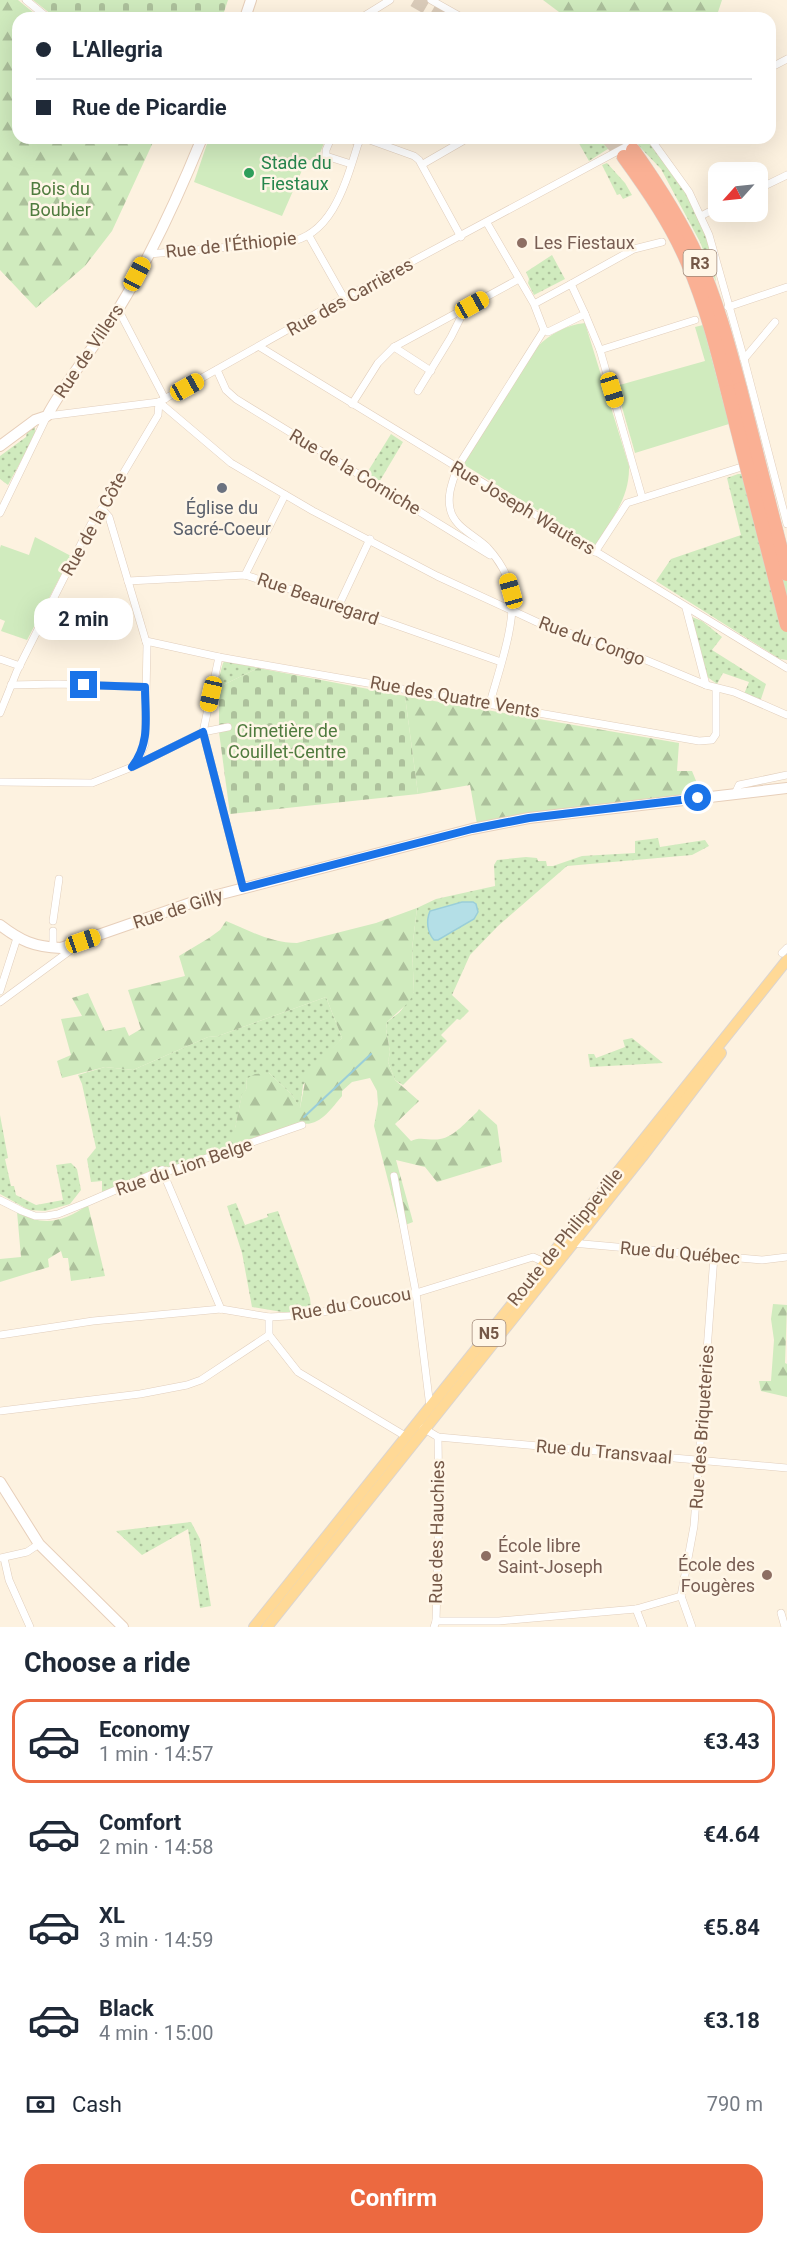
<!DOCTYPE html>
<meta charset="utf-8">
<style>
:root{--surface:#fff;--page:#f6f6f7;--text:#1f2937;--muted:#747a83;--line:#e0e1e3;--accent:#ec6940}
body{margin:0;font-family:Roboto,sans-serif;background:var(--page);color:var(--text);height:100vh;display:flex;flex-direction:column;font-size:22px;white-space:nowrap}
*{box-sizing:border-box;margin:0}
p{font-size:20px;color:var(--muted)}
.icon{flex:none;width:33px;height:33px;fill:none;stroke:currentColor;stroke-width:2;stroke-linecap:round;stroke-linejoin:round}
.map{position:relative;height:1627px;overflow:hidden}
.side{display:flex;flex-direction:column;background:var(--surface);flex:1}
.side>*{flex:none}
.guide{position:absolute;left:12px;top:12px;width:764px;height:132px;border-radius:18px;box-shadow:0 6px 24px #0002;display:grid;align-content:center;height:132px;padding:0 24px;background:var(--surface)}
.needle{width:39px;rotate:243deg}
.tools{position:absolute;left:708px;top:162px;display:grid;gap:12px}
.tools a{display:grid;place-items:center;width:60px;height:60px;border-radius:12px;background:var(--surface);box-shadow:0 6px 24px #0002;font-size:30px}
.end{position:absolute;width:27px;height:27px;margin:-14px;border:8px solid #1a73e8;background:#fff;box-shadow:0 0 0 3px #fff}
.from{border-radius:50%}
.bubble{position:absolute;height:42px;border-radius:18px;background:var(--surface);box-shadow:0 6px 24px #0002;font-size:20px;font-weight:700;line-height:42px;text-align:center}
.car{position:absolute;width:18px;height:36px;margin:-18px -9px;border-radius:8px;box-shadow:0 0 4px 2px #0007;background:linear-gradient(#f5c518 24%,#345 0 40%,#f5c518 0 76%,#345 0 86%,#f5c518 0)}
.guide b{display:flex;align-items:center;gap:21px;height:57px;font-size:22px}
.guide b+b{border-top:2px solid var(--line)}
.guide i{width:15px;height:15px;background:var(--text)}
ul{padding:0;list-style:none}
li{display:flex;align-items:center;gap:18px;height:84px;margin:0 12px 9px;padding:0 12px;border:3px solid transparent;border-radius:18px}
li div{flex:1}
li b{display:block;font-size:22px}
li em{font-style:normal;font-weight:700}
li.selected{border-color:var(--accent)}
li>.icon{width:54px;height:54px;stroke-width:1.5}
h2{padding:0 24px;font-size:27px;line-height:72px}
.pay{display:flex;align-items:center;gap:15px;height:66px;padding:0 24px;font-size:22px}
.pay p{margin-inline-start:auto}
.cta{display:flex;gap:12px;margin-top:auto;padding:12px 24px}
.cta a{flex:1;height:69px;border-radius:18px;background:var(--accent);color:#fff;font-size:24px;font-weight:700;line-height:69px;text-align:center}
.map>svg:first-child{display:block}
.grass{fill:url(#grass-dots)}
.forest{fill:url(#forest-firs)}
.cemetery{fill:url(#cemetery-stones)}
.park{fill:#d0ebbe}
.water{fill:#b4dfe7;stroke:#9aced9;stroke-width:1.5}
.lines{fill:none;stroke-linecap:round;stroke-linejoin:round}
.stream{stroke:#9aced9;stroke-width:2}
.highway-tunnel{stroke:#dbccba;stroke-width:14;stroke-dasharray:14 7;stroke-linecap:butt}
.street-casing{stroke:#e1cebc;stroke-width:8}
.secondary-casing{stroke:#e7cfba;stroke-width:12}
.primary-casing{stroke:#dbd4cf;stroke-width:12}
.highway-casing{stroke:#dbd4cf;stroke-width:15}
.street{stroke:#fff;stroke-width:7}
.secondary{stroke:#fff;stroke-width:10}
.primary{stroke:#ffd996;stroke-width:10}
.highway{stroke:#fab094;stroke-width:14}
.highway-bridge-casing{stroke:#dbd4cf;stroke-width:15;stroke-linecap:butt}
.highway-bridge{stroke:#fab094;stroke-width:14}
.route{stroke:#1a73e8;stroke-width:8}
.leisure-dot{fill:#2e9e5b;stroke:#fff6e7;stroke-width:2}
.education-dot{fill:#8d6e63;stroke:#fff6e7;stroke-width:2}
.worship-dot{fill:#6b7280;stroke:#fff6e7;stroke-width:2}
.labels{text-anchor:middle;stroke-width:5;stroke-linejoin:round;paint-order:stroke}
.shield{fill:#fff6e7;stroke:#9e8777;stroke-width:1.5}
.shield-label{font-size:16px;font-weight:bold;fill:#755847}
.leisure-label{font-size:18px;fill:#27864d;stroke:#fff6e7;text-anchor:start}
.park-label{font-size:18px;fill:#4f7b3e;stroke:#fff6e7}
.education-label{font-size:18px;fill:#785e54;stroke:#fff6e7;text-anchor:start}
.street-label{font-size:18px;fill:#755847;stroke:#fff6e7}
.worship-label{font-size:18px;fill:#5b616d;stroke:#fff6e7}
</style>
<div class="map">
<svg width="787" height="1627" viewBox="0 0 787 1627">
<defs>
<pattern id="grass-dots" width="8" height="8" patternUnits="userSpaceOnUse" patternTransform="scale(1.5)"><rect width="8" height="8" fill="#d0ebbe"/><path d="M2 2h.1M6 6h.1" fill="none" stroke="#adc19c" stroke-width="1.8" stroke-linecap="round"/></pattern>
<pattern id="forest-firs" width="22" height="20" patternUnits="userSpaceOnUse" patternTransform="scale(1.5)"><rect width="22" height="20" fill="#d0ebbe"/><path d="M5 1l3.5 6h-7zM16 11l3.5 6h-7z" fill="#adc19c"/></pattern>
<pattern id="cemetery-stones" width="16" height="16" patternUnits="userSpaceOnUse" patternTransform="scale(1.5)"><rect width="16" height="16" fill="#d0ebbe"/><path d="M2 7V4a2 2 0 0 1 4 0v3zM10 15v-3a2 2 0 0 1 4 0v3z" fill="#adc19c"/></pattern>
</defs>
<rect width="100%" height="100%" fill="#fdf2e0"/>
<g class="grass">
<path d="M576,138h49l-36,23z"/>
<path d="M643,140c8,3 12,10 17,16 28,34 52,82 56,126l-16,-40 -39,-73 -23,-24z"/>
<path d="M607,163l18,20 7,12 -9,4 -3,-5 -3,1 -15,-30z"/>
<path d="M552,255l13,24 -31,16 -6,-12 1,-4 -3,-7z"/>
<path d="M35,426v9l-27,50 -8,-6v-23l26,-19 1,-5z"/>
<path d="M391,434l12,8 -25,42 -13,-8z"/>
<path d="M738,474h4l14,55 25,-7 6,23v115l-7,-1 -124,-78 15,-22 70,-24 -14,-57z"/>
<path d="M692,617l10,4 20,16 -10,13 54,34 -5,15 -17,-5 5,-12 -26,-9 -6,11 -11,-8 -15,-54z"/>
<path d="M225,661l33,7 -39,19 -2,-2 6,-22z"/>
<path d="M658,838l2,9 45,-7 4,6 -17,9 -125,11 -69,60 -28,29 -18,40 17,16 -9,9 -3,-1 -16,16 6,6 -44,44 -8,-5 -7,-18 2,-10 -4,-23 1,-7 13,-10 14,-20 -2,-43 5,-41 19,-9 59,-13 -1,-21 3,-5 29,-3 11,1 1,3h8l1,5h6l29,-10 53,-3v-12z"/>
<path d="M326,997l16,41 -39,47 -3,24 -8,-14 -23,-22 -23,6c1,7 2,11 -4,16l-7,33v20l-133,47v-14l-11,1 -4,-23 9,-11 -14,-64 -4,-9 27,-8 28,3 75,-33 10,-1z"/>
<path d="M632,1038l31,25 -73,4 -2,-13h6l2,4 29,-11 -2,-7z"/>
<path d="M0,1115l8,43 -3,1 6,27h3l2,9 20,10 27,-5 -7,-35 15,-2 6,6 4,21 -11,14 -25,7 -16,-1 -29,-16z"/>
<path d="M236,1203l9,22 23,-8 -1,-3 11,-3 32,87 1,10 -23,5 -36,-6 -10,-54 -15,-47z"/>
<path d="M191,1522l9,17 11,67 -11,2 -12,-79 -46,26 -26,-24z"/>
</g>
<g class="forest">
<path d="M0,0h18l22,18h-22v120h137l-43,93 -27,35 -49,42 -36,-38z"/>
<path d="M543,0h179l-6,18h-149z"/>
<path d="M405,696l274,47 -2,28h15l9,22 -224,31 -7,-39 -52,9z"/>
<path d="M417,908l-5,41 2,43 -5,10 -22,20 -1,7 4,23 -2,10 7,18 24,21 -24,23 16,17c9,-5 19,0 29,-2 14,-2 27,-18 37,-27l2,-3 18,16 5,37 -65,20 -12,-15 -29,-7 17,62 -13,5 -26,-101 4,-22 -1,-13 -7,-13 -18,4 -10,9v5c-11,13 -23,32 -42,27l-65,25v-20l7,-34c6,-4 5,-8 4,-15l9,-5 14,-1 23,22 8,13 6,-31 36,-39 -16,-41 -108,39 -10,1 -75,33 -28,-3 -43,11 -5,-17 14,-6 -10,-36 21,-3 -10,-18 16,-5 17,38 20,-4 4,9 12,-7 -13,-39 57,-14 -6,-20 30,-18 11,-8 6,-9c24,10 45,22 71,22l79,-20z"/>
<path d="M88,1205l17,71 -34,5 -3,-23h-5l-2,-7 -13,8 1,8 -49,15v-23l21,-2 -4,-45c27,15 46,10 71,-7z"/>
<path d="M773,1304l14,1 -2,58 2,1v33l-26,-6 -2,-10h12l3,-41 -3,-21z"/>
</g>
<g class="cemetery">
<path d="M33,0h195l-6,18h-166z"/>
<path d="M258,668l147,28 13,98 -188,20 -11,-82v-45z"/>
</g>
<g class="park">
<path d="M209,138h117l-10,25 -9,-4 -25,57 -88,-34z"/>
<path d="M585,323l44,143c1,32 -18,54 -34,80l-132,-82 74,-117c13,-13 29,-22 48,-24z"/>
<path d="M703,325l26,99 -94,29 -19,-67 89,-25 -10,-34z"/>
<path d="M35,537l36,19 -44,84 -26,-9 4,-10 -5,-2v-71l1,-3 28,10z"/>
</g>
<path class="water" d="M462,902h11l3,2 2,8 -4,7 -36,21h-4c-7,-8 -8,-19 -4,-29z"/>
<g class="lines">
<path class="stream" d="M304,1117l67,-63"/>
<g class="highway-tunnel">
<path d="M414,0l31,18"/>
<path d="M608,138l16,19"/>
<path d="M622,138l11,12"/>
</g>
<g class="street-casing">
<g id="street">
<path d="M26,0l22,18"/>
<path d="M431,0l32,18"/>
<path d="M361,18l29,-18"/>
<path d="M770,68l17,-9"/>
<path d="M331,138l-5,12v6l25,8"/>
<path d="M345,138l14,4"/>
<path d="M364,138l50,18 5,4 42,77"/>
<path d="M650,138l39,54 20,43 35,124 43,165"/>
<path d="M423,164l45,-26"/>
<path d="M758,189l29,-14"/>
<path d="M701,216l17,-9"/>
<path d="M487,223l47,81 10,26 4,2 37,-18 -14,-30 -37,20"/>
<path d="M309,236l35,62"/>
<path d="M149,254l139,-12c47,-7 59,-65 72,-104"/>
<path d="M571,284l63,-35 28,-7"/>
<path d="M728,307l59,-20"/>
<path d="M118,309l47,90"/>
<path d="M585,314l15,36 42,147"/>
<path d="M260,347l527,321"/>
<path d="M394,347l37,24"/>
<path d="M600,350l95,-30"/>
<path d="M744,359l31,-37"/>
<path d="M217,370l9,20 10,9 254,156"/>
<path d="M418,391l33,-54 14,-28"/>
<path d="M159,402l72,61 82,48 124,65 102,47 90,30 77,32 28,7 53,23"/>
<path d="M352,404l26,-41 16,-16 125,-68"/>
<path d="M0,513l47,-97 112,-14 185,-104 298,-160"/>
<path d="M595,552l32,-49 121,-38"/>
<path d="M245,575l40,-80"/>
<path d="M128,581l117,-6 94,30 162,57"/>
<path d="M339,605l31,-66"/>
<path d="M686,608l20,77"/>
<path d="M146,641l73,16 480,84 13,-1 4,-6v-46"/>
<path d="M219,657l-16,75 40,156"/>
<path d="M0,659l20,7"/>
<path d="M11,685l47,-1 87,3"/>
<path d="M490,703c8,-30 27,-82 21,-112 -3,-17 -12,-31 -24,-44 -12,-12 -34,-20 -37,-39 -3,-14 3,-27 7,-40l87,-138"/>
<path d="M0,713l17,-42 74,-147 14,-20 53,-89 1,-13"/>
<path d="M134,766l69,-34 25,-5"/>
<path d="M0,782l92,1 40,-16 8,-11 5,-12 2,-99 -38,-128 -7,-8"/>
<path d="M735,794l4,-9 48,-10"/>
<path d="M53,921l6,-42"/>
<path d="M53,931v17"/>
<path d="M782,953l5,-5"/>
<path d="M0,991l17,-53"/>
<path d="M0,1002l75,-55"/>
<path d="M162,1170l59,139"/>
<path d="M394,1176l22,117 14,114"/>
<path d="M0,1200l22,11 13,5h11l12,-2 30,-12 74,-32 7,1 133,-46"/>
<path d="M572,1243l190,17 25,-3"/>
<path d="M269,1317v18l29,37 109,65"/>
<path d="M0,1335l93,-14 128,-12 48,8 39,-2 108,-22 117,-36 16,7"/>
<path d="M0,1411l140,-17 47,-9 14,-5 68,-45"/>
<path d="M423,1428l15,9 349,31"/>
<path d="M0,1558l27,-6 12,-8"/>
<path d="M4,1558l5,22 21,47"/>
<path d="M681,1596l13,-70 20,-270"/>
<path d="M681,1596l11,31"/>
<path d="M636,1609l7,18"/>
<path d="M781,1613l4,14"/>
<path d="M436,1621h63l137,-12 45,-13"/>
<path d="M434,1627l2,-6 3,-111 -1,-73"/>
</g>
</g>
<g class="secondary-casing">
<g id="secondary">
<path d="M245,18l6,-18"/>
<path d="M0,446l35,-26 12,-4c20,-38 50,-71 72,-108 33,-54 59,-111 83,-170"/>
<path d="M0,925c21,16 34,22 61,23l141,-49 270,-70 57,-11 258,-30"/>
<path d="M0,1482l39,62 84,83"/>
</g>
</g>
<g class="primary-casing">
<g id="primary">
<path d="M254,1627l533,-667"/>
<path d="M267,1627l375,-470 79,-104"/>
</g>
</g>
<g class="highway-casing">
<g id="highway">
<path d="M633,150c24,34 47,69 64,107 19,42 31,87 43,132"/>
<path d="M624,157c24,33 48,68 64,106 18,42 29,85 40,129"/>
</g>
</g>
<use href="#street" class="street"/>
<use href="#secondary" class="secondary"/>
<use href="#primary" class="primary"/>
<use href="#highway" class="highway"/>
<g class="highway-bridge-casing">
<g id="highway-bridge">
<path d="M740,389l47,185"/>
<path d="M728,392l59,233"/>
</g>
</g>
<use href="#highway-bridge" class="highway-bridge"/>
</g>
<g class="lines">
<path class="route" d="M84,685l61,2c0,30 6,55 -13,80l71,-35 40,156 229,-59 57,-11 169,-20"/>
</g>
<circle class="leisure-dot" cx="249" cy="173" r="6"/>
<g class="education-dot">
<circle cx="522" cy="243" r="6"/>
<circle cx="486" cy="1556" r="6"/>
<circle cx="767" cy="1575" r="6"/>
</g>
<circle class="worship-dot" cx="222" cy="488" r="6"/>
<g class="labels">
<g class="shield">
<rect x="683.5" y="250" width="33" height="26" rx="4.5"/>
<rect x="472.5" y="1320" width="33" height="26" rx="4.5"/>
</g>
<g class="shield-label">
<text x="700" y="269">R3</text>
<text x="489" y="1339">N5</text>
</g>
<g class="leisure-label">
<text x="261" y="169">Stade du<tspan x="261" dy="21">Fiestaux</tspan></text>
</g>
<g class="park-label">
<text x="60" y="195">Bois du<tspan x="60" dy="21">Boubier</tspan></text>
<text x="287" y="737">Cimetière de<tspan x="287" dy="21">Couillet-Centre</tspan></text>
</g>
<g class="education-label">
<text x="534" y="249">Les Fiestaux</text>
<text x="498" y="1552">École libre<tspan x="498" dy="21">Saint-Joseph</tspan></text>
<text x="755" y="1571" text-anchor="end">École des<tspan x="755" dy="21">Fougères</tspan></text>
</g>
<g class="street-label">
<text transform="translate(231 245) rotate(-6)" y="6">Rue de l'Éthiopie</text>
<text transform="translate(350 297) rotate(-29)" y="6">Rue des Carrières</text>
<text transform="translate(89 351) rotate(-56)" y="6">Rue de Villers</text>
<text transform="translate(355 472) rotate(31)" y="6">Rue de la Corniche</text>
<text transform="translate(523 508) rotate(31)" y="6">Rue Joseph Wauters</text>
<text transform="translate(94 524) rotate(-61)" y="6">Rue de la Côte</text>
<text transform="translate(318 599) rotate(19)" y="6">Rue Beauregard</text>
<text transform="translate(592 641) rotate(20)" y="6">Rue du Congo</text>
<text transform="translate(455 697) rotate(10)" y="6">Rue des Quatre Vents</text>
<text transform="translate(178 909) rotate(-18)" y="6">Rue de Gilly</text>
<text transform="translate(184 1167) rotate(-19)" y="6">Rue du Lion Belge</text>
<text transform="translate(565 1237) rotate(-51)" y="6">Route de Philippeville</text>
<text transform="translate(680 1253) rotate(5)" y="6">Rue du Québec</text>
<text transform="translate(351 1304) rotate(-10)" y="6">Rue du Coucou</text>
<text transform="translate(702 1427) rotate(-86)" y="6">Rue des Briqueteries</text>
<text transform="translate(604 1452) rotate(5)" y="6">Rue du Transvaal</text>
<text transform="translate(437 1532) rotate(-89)" y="6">Rue des Hauchies</text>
</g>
<g class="worship-label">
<text x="222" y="514">Église du<tspan x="222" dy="21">Sacré-Coeur</tspan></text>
</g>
</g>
</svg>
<div class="tools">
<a><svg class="needle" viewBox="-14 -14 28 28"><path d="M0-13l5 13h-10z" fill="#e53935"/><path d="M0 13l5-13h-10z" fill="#747a83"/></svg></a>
</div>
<i class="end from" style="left:698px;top:798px"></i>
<i class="end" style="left:84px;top:685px"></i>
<div class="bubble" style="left:34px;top:598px;width:99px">2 min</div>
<i class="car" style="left:137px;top:274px;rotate:28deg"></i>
<i class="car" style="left:472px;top:305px;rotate:61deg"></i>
<i class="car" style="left:187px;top:387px;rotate:61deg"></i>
<i class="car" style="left:612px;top:390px;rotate:163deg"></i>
<i class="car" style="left:511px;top:591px;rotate:344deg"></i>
<i class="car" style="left:211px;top:694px;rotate:193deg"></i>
<i class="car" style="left:83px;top:941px;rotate:71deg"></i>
<div class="guide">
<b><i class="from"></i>L'Allegria</b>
<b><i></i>Rue de Picardie</b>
</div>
</div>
<section class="side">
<h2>Choose a ride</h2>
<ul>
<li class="selected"><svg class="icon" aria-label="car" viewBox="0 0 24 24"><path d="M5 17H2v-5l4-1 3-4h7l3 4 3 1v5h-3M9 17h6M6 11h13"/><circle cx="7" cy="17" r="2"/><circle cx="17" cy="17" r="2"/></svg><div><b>Economy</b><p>1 min · 14:57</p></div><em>€3.43</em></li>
<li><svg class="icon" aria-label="car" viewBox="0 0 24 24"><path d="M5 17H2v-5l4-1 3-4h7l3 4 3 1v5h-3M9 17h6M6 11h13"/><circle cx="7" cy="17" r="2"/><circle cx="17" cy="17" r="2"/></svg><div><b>Comfort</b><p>2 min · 14:58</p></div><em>€4.64</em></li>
<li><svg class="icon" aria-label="car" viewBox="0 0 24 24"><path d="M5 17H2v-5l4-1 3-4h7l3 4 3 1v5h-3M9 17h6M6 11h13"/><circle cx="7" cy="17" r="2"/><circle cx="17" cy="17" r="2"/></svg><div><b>XL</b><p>3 min · 14:59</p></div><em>€5.84</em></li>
<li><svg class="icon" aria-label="car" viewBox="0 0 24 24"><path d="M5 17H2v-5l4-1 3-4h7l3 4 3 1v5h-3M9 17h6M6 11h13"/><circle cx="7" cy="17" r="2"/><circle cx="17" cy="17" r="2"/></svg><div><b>Black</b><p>4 min · 15:00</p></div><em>€3.18</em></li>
</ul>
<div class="pay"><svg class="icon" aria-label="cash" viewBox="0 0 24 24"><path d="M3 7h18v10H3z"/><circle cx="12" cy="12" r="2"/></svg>Cash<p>790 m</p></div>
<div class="cta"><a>Confirm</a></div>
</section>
